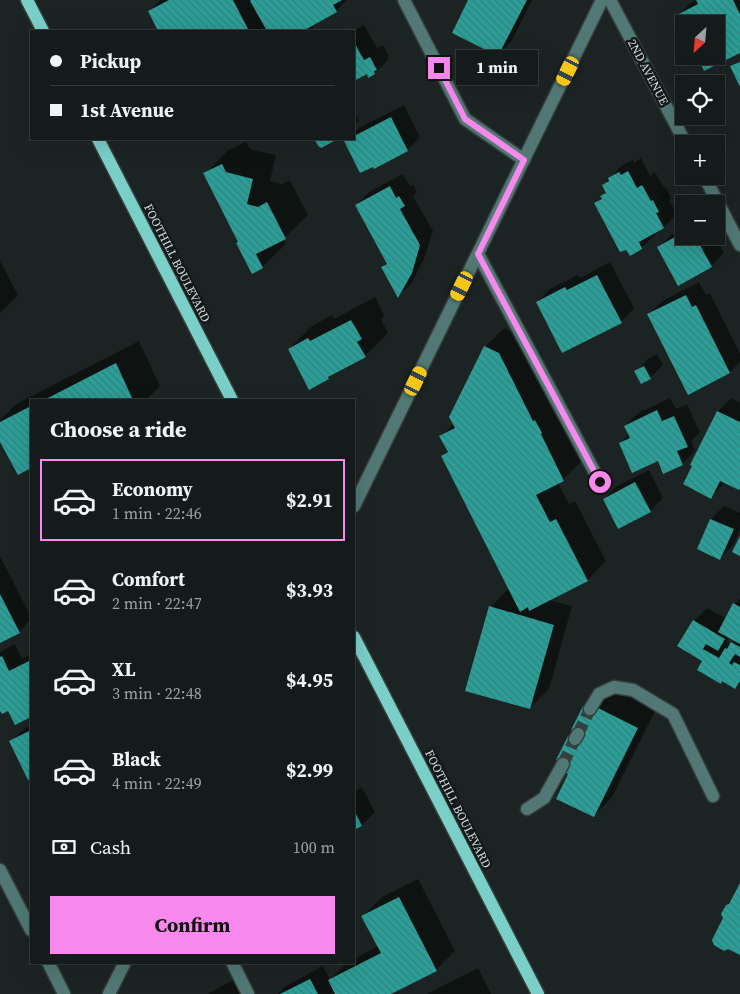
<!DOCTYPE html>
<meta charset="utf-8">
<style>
:root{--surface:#151b1a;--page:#1e2423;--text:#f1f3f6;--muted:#9da1a2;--line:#343939;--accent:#f788ec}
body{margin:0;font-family:"Source Serif 4",serif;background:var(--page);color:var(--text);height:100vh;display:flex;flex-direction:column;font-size:19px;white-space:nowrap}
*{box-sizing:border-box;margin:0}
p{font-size:16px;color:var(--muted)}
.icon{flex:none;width:28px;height:28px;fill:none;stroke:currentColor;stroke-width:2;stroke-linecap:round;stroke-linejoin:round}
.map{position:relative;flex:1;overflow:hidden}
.side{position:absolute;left:30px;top:399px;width:325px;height:565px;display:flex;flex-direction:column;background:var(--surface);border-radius:0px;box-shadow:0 5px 20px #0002,0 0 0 1px var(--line)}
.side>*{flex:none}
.banner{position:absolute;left:30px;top:30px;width:325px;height:110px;border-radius:0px;box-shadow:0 5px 20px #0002,0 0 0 1px var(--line);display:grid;align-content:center;height:110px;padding:0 20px;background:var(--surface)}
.needle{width:32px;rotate:206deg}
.tools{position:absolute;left:675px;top:15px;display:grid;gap:10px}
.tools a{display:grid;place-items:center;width:50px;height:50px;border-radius:0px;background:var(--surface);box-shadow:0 5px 20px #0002,0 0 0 1px var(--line);font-size:25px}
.end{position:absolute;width:22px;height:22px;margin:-11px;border:6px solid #f788ec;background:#111;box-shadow:0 0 0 2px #111}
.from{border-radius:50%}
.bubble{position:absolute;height:35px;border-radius:0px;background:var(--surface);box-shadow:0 5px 20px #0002,0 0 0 1px var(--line);font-size:16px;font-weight:700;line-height:35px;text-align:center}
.car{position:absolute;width:15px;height:30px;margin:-15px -8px;border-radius:6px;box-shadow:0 0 4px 1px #0007;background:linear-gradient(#f5c518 24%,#345 0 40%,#f5c518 0 76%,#345 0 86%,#f5c518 0)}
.banner b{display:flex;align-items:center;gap:18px;height:48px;font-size:19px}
.banner b+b{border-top:1px solid var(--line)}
.banner i{width:12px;height:12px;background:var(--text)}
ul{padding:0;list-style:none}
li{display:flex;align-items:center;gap:15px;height:82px;margin:0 10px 8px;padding:0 10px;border:2px solid transparent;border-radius:0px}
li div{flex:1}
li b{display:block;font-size:19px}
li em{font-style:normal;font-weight:700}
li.active{border-color:var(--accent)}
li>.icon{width:45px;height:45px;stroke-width:1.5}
h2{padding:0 20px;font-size:22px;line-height:60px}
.pay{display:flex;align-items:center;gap:12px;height:55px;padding:0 20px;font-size:19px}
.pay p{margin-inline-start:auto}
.primary-button{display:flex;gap:10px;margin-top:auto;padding:10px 20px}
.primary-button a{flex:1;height:58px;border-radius:0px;background:var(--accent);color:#111;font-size:20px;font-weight:700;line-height:58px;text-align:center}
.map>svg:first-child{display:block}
.shadow{fill:#0007;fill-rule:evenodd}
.building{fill:url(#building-back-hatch)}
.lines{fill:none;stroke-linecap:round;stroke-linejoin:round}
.minor-tunnel{stroke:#38403f;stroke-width:12;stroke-dasharray:12 6;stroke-linecap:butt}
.minor-casing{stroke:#363e3d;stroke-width:15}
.major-casing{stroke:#363e3d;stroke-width:15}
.minor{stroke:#517874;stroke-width:12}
.major{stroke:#7acfc8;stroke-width:12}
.route{stroke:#f788ec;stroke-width:6}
.labels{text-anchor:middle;stroke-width:5;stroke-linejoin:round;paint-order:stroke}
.street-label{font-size:12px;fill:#d7dcdc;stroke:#131b1a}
</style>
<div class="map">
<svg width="740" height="994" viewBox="0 0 740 994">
<defs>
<pattern id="building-back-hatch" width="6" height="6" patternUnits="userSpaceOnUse" patternTransform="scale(1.25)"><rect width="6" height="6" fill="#2c9e97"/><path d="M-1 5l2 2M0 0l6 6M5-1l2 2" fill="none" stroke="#32827e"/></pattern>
</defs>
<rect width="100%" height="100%" fill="#1c2423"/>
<g class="shadow">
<path d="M160,0h187l-11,11 -25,14 4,6h-156l-10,-20z"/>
<path d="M470,0h62l-21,42 -13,13z"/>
<path d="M696,0h44v52l-24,4v-32l-38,-9 14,-13z"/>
<path d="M364,25l13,23 6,-3 6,11 -2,2 1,2 -13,13 -6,3 -2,-3 -13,6v-48h-1z"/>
<path d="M404,105l16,32 -13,13 -61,-8 2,-3h6v-6l5,-5z"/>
<path d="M354,110l5,10 -5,5z"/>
<path d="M246,142l4,7 26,6 -6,26 12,3 8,-4 18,35 -25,24 3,5 -24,23 -57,-93 23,-24z"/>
<path d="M641,158l9,18 5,-4 9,16 2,-1 5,11 -2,2 8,14 -13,13 -10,6 1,2 -14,13 -45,-45 11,-11 -4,-7 19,-20 11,-5 1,3z"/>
<path d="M403,174l7,12 3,-2 4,8 -4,4 20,35 -9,28 -13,25 -13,12 -16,-29 5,-5 -31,-57 13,-13z"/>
<path d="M684,228v8h31l9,17 -13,13 -53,-18 13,-13z"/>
<path d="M0,261l18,34 -18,18z"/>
<path d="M610,262l24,46 -13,14 -84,-20 13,-13 28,-14 2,3z"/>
<path d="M699,282l7,13 4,-2 30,61v8l-10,10 -42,21 -39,-79 13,-13z"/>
<path d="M375,297l9,18 -3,4 7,14 -23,23 -31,16 -5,6 -40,-29 23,-23 20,-11 2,4z"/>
<path d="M504,328l13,7 65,126 -19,19 -5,3 11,21 6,-3 31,60 -18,19 -39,20 23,6 -23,83 -19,19 -39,-101 18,-19 -67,-132 6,-6 -7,-13 13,-14 31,-76z"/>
<path d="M139,341l21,45 -14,14h-115v66l-12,7 -19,-33v-20l16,-16z"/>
<path d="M657,354l6,11 -13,13 -14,-6 13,-14z"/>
<path d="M670,398l6,11 11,-5 13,29 -9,8 4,10 -13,13 -24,-4 -38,-16 9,-10 -4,-8 13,-13z"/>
<path d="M731,398l9,5v85l-15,-6 -14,15 -17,-31 -3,-1 27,-54z"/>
<path d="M649,470l14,28 -13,13 -46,-12 13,-13z"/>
<path d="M724,506l16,7v17l-7,15 -13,14 -22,-11 13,-29z"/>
<path d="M1,558l30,59v2l-12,13 -19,10v-83z"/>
<path d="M740,599v84l-5,5 -31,-28 -10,-39 13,-13 20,11 7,-15zM730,637l5,3 -5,4 -4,-2z"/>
<path d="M15,644l7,15 9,-5v62l-15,8 -7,-15 -9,-1v-56z"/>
<path d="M603,688l15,2 38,19 -44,88 -18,19 -24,-43 5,-42 9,-24z"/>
<path d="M31,725v52l-2,1 -19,-36 14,-13z"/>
<path d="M362,787l13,25 -13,13 -8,4v-37z"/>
<path d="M418,879l37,72 -19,19 -48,24h-110l8,-8 37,-20 7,14 18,-18h6v-3l24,-13 -15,-30 19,-19z"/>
<path d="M478,968l13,26h-64z"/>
<path d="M233,980l8,14h-33z"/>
</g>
<g class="building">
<path d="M169,0h64l16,31h-91l-10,-20z"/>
<path d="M251,0h91l-9,5 4,7 -34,19h-36l-17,-30z"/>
<path d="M468,0h59l-29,56 -46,-23z"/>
<path d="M696,0h37l7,14v39l-36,18 -7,-15h19v-32h-32v5l-7,-14 21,-11z"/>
<path d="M354,42l10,18 6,-3 7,13 -3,1 1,3 -7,4 -1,-4 -13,7z"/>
<path d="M740,62v25l-10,-21z"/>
<path d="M391,117l17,34 -34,18 -1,-2 -13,6 -16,-32 5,-2h5v-3z"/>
<path d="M314,139h24l-17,9 -1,-1h-1z"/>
<path d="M222,164l4,8 27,7 -6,25 11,3 9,-5 19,37 -30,15 7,14 -11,6 -16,-31 2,-1 -35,-69z"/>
<path d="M628,171l9,17 5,-3 9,16 2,-1 6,12 -3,1 8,15 -25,14 3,7 -12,7 -4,-6 -6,2 -26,-49 8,-4 -2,-3 6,-3 -4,-8 7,-4 -1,-3 11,-6 2,3z"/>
<path d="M390,186l6,12 3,-2 6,10 -5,3 20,36 -8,28 -14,25 -17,-31 6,-3 -32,-59z"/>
<path d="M684,232v4h11l17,31 -34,19 -21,-39z"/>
<path d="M597,275l25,48 -60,30 -26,-51 29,-15 2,3z"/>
<path d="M686,295l6,12 4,-2 34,68 -42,22 -41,-81z"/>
<path d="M351,320l11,19 -5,3 9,15 -38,20 1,2 -20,11 -21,-41 20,-11 2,3z"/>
<path d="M484,346l15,7 34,68 2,-1 7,13 -1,1 23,47 -28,14 14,27 6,-3 32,62 -59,30 -1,-4 -8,5 -79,-156 7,-4 -9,-16 16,-8 -6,-11z"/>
<path d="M116,363l17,37h-89z"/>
<path d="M644,366l7,13 -10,5 -7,-13z"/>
<path d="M31,406v62l-13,7 -18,-33v-20z"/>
<path d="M657,410l5,11 12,-5 14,31 -11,4 6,14 -20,9 -5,-13 -26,12 -13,-30 11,-5 -6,-12z"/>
<path d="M717,411l23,11v66l-1,2 -19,-9 -9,18 -28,-15 9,-18 -2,-1z"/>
<path d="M635,482l16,30 -33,17 -15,-30z"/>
<path d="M710,519l24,10 -14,31 -23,-11z"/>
<path d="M740,536v20l-8,-4z"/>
<path d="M0,594l20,39 -20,10z"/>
<path d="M733,603l7,4v37l-22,-12z"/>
<path d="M489,606l65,19 -24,84 -65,-18z"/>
<path d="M693,620l32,19 -7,12 -12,-7 -3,5 16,9 6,-10 2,1 4,-7 9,5v10l-5,-3 -6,9 3,2 2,-3 6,3v16l-5,8 -13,-8 -1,3 -24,-14 5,-9 -25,-15z"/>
<path d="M2,656l7,15 22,-11v57l-16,8 -7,-14 -6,3 -2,-3v-54z"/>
<path d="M583,706l13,6 2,-4 40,20 -44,89 -38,-18 12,-25 -2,-1 3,-6 -13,-7 12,-24 12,6 3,-6 -12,-6z"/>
<path d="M31,730v49l-3,1 -19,-39z"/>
<path d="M354,810l8,16 -8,4z"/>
<path d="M740,883v72l-12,-6 -4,2 -10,-6 -2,-5 11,-22 -2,-4 5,-9 3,-1z"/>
<path d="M399,897l38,74 -46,23h-56l-7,-14 53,-27 -20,-37z"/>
<path d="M310,979l8,15h-38z"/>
</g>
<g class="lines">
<g class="minor-tunnel">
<path d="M578,734l12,-25"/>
<path d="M563,764l12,-25"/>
</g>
<g class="minor-casing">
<g id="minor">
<path d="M404,0l61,119 59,41"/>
<path d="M610,0l76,144"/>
<path d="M704,176l36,69"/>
<path d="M478,254l122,228"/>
<path d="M354,506l248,-506"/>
<path d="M590,709l9,-15 15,-7 19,3 40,24 40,82"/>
<path d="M575,739l3,-5"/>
<path d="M527,809l17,-11 19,-34"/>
<path d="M0,870l31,60"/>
<path d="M48,962l16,32"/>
<path d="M232,962l16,32"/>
<path d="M109,994l16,-32"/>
</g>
</g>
<g class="major-casing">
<g id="major">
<path d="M27,0l16,31"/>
<path d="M98,139l134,261"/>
<path d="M354,637l184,357"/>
</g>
</g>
<use href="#minor" class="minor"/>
<use href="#major" class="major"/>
</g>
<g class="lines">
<path class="route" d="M439,68l26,51 59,41 -46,94 122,228"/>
</g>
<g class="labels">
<g class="street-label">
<text transform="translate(648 72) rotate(62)" y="4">2ND AVENUE</text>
<text transform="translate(177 263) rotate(63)" y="4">FOOTHILL BOULEVARD</text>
<text transform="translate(458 809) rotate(63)" y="4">FOOTHILL BOULEVARD</text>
</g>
</g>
</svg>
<div class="tools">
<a><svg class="needle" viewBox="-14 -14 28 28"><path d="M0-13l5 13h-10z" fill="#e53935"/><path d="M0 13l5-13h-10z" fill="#9da1a2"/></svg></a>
<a><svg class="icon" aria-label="locate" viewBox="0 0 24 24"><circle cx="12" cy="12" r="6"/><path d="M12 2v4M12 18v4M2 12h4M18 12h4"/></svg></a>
<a>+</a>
<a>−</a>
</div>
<i class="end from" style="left:600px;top:482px"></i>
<i class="end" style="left:439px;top:68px"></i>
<div class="bubble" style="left:456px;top:50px;width:82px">1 min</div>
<i class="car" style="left:568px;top:71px;rotate:206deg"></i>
<i class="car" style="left:462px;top:286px;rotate:206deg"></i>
<i class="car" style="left:416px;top:381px;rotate:26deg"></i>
<div class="banner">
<b><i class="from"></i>Pickup</b>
<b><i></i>1st Avenue</b>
</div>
<section class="side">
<h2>Choose a ride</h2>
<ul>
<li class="active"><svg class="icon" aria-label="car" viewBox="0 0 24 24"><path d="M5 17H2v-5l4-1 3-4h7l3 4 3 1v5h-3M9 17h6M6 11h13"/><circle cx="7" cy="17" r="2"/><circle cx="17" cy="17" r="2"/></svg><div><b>Economy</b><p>1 min · 22:46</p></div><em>$2.91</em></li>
<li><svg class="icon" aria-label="car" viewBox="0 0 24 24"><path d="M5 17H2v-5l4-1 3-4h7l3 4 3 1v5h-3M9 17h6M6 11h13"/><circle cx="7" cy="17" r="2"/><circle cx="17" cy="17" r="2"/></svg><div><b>Comfort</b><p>2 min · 22:47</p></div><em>$3.93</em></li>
<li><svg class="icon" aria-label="car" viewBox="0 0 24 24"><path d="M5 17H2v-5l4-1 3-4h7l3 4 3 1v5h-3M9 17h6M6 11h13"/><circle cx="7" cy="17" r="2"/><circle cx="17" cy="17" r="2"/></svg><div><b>XL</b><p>3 min · 22:48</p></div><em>$4.95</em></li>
<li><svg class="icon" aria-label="car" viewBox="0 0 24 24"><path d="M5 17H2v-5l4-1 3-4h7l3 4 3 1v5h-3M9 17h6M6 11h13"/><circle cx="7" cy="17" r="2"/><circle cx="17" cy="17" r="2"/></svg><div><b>Black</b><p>4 min · 22:49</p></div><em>$2.99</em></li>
</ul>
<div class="pay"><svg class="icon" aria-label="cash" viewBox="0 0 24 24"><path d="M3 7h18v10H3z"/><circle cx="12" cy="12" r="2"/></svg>Cash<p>100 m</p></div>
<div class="primary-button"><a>Confirm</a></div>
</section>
</div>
